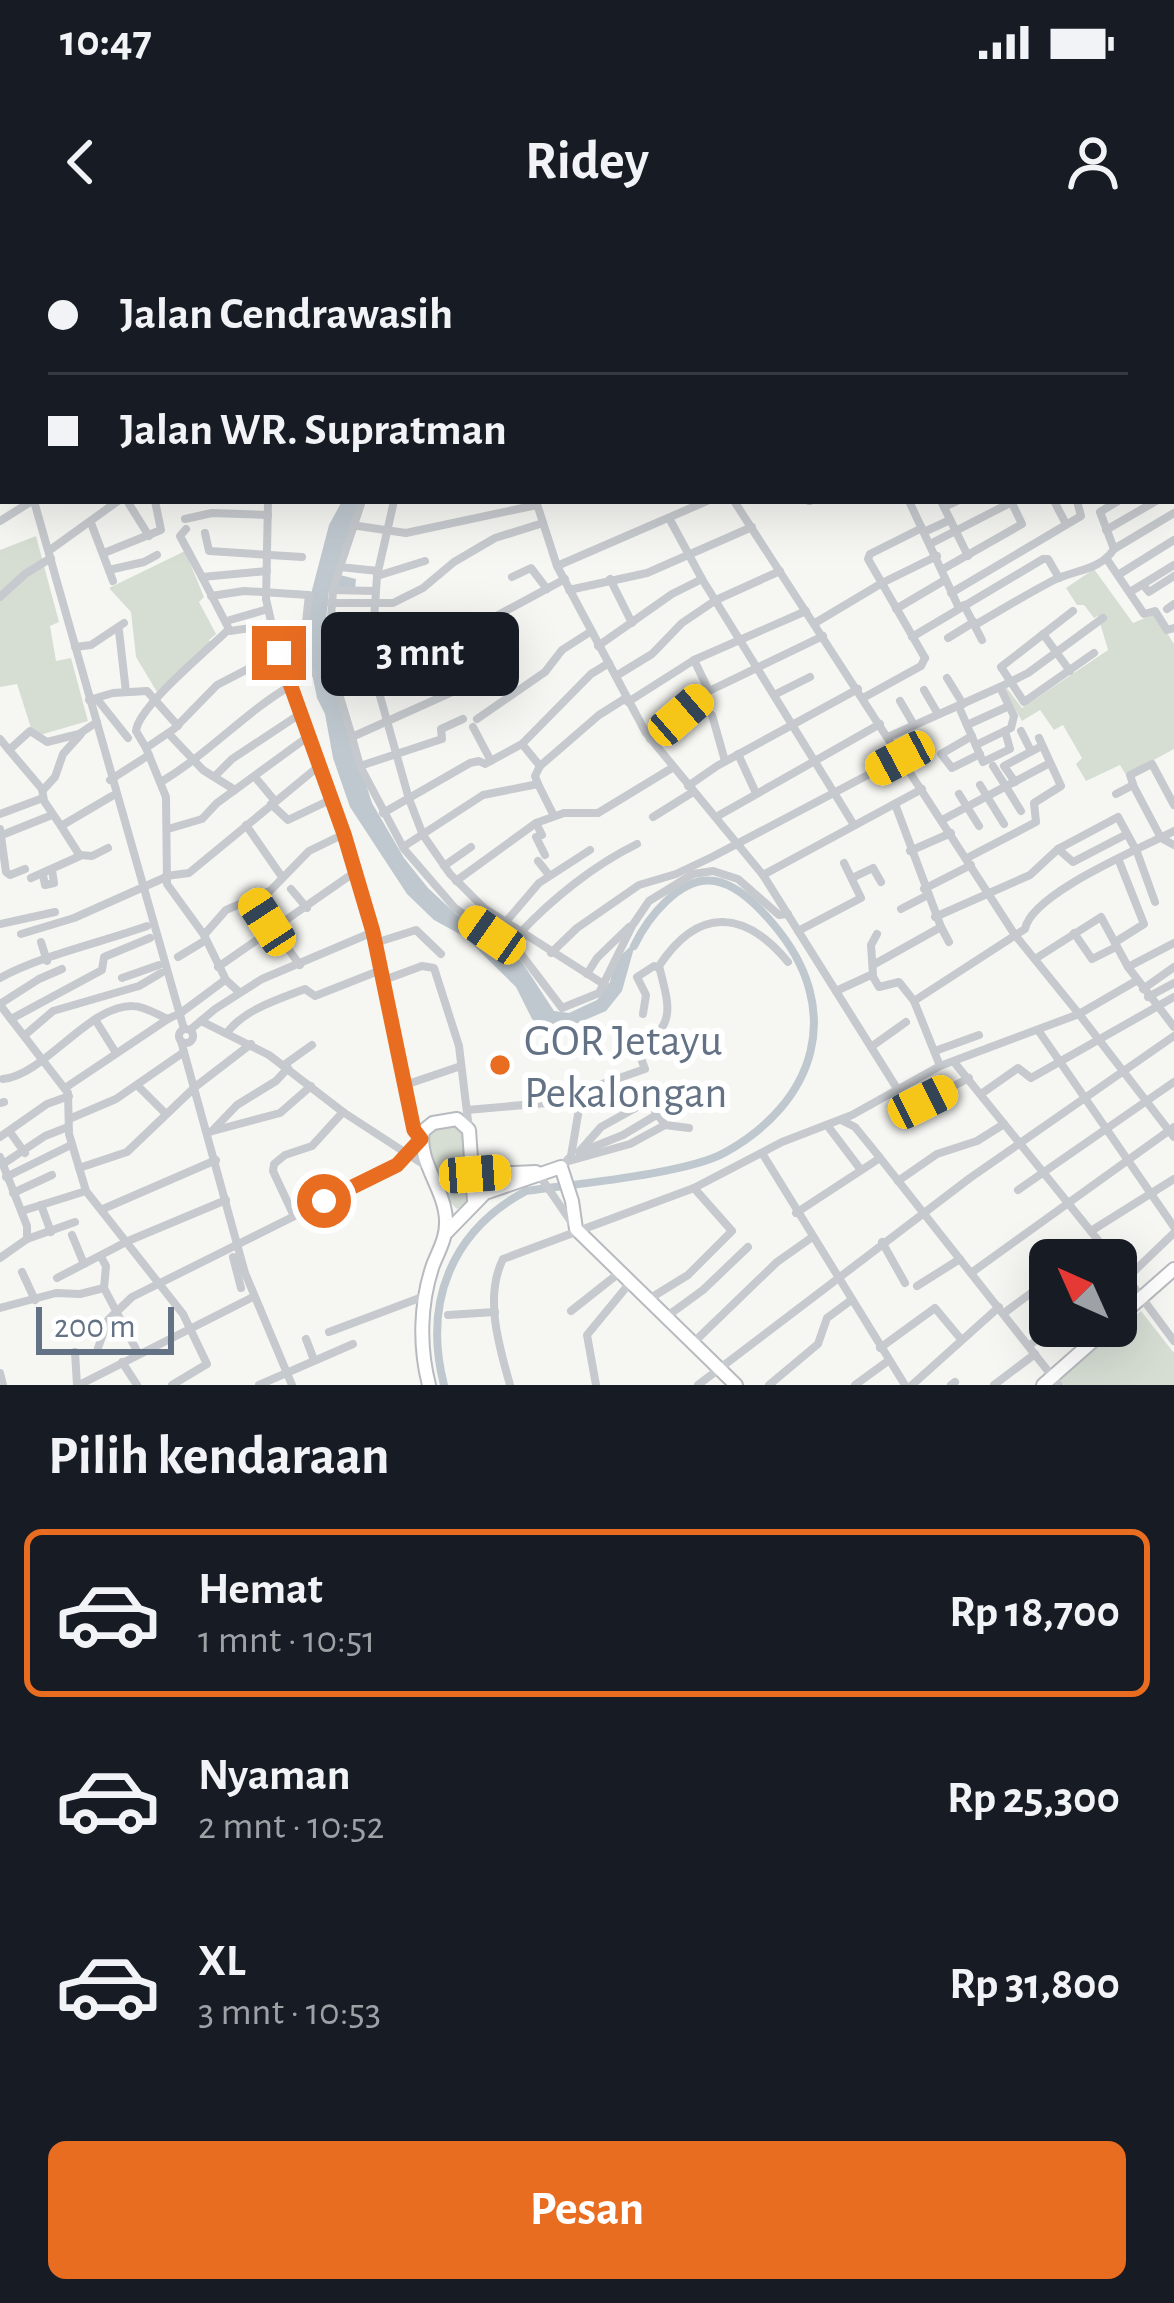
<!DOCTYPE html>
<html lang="id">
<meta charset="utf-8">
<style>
:root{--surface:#171b24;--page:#242831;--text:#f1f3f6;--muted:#9ea1a6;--line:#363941;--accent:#e96d21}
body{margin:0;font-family:"Alegreya Sans",sans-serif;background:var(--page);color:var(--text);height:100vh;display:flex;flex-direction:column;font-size:45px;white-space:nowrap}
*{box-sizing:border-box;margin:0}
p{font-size:39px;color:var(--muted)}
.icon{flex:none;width:66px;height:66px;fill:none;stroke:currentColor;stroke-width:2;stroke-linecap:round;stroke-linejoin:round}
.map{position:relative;height:1145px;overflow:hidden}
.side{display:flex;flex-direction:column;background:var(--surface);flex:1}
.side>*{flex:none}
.top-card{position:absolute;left:0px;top:0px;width:1176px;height:264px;box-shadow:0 12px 48px #0002;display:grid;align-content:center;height:264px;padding:0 48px;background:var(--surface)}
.needle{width:78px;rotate:315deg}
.tools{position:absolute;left:1029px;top:999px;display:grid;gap:24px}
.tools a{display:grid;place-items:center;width:108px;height:108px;border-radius:18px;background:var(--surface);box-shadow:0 12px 48px #0002;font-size:60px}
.scale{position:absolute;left:36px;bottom:30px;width:138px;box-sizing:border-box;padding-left:12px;border:6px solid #647285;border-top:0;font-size:33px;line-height:42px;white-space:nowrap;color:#647285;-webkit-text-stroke:9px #fff;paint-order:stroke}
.end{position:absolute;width:54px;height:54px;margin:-27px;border:15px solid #e96d21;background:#fff;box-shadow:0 0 0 6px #fff}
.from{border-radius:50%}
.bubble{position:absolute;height:84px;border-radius:18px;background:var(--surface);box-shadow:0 12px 48px #0002;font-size:39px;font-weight:700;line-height:84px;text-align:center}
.car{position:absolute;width:36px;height:72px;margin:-36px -18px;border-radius:15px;box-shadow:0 0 9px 3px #0007;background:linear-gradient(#f5c518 24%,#345 0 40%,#f5c518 0 76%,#345 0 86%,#f5c518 0)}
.top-card b{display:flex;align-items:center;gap:42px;height:114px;font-size:45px}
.top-card b+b{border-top:3px solid var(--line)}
.top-card i{width:30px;height:30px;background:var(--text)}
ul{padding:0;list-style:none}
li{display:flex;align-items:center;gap:36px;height:168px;margin:0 24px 18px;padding:0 24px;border:6px solid transparent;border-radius:18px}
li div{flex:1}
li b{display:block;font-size:45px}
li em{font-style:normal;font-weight:700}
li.active{border-color:var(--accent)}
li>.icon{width:108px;height:108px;stroke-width:1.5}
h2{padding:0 48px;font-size:54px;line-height:144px}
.primary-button{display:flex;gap:24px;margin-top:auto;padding:24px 48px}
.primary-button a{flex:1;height:138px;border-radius:18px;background:var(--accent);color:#fff;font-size:48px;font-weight:700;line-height:138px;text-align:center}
.status{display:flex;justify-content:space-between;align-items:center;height:84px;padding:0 60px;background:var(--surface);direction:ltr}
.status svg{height:33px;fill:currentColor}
header{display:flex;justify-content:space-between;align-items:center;height:156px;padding:0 48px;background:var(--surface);font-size:54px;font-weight:700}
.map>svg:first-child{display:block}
.green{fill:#d6ded4}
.water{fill:#bfc8cf}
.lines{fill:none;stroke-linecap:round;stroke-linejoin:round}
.river{stroke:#bfc8cf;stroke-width:8}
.major-casing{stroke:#b7babf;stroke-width:16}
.minor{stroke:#c6c9cd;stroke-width:8}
.major{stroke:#fff;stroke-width:12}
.route{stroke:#e96d21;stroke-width:15}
.poi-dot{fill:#e96d21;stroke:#fff;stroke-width:4.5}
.labels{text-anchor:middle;stroke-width:12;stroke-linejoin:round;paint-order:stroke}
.poi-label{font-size:45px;fill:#647285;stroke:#fff;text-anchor:start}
</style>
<div class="status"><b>10:47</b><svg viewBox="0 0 49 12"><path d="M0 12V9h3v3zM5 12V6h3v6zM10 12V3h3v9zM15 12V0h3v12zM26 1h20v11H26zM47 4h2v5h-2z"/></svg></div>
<header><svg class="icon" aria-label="back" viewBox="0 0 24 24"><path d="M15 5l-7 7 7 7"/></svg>Ridey<svg class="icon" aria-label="person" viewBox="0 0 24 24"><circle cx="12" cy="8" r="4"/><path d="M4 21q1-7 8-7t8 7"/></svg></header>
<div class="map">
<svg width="1174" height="1145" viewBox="0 0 1174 1145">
<rect width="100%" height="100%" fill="#f6f7f3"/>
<g class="green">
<path d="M36,296l23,86 -9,4 6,35 15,-3 17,63 -48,14 -8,-4 -15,-47 -17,3v-137z"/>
<path d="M185,311l19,46 -5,5 17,32 -7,6 2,4 -51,53 -24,-40 -5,-45 -22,-24z"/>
<path d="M1094,329l39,54 22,-9 19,30v105l-48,26 -6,-10 -34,16 -10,-17 6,-6 -19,-33 -9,5 -14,-20 -18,11 -19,-32 4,-1 15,20 86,-58 -10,-34 -4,2 -10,-13h-7l-11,-17z"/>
<path d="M448,882l16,4 7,75 -14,8c-17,-14 -34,-58 -28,-80z"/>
<path d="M1141,1071l33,42v32h-110l-6,-8z"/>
</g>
<path class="water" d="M342,261h17l-23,73 20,5 -1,11h-26l-6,59 49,154 32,55 24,30 28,26 49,31 17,17 32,49 15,2 28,-13 13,-18 5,-21 21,-20 -14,50 -16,20 -47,20 -14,-3 -13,-9 -16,-32 -51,-50 -31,-17 -27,-26 -57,-87 -17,-49 -8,-44 -8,-16 -9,-44 3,-60 18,-69z"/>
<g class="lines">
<path class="river" d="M444,1145c-21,-82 7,-154 82,-194 47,-7 160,-17 198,-38 93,-51 121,-144 50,-228 -14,-17 -36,-40 -59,-44 -35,-6 -68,38 -81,65"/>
<g class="major-casing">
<g id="major">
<path d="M475,935l61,-3"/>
<path d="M445,994l40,-41 76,-26 11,34 4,28 160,156"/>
<path d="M1116,1080l58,-51"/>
<path d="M429,1145c-10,-39 -9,-82 4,-120 6,-15 14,-28 13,-45 -1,-31 -29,-59 -23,-89l10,-8 24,-4 12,11 5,71"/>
<path d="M1043,1145l67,-59"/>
</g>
</g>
<g class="minor">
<path d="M296,0l5,1"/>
<path d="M439,0l11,2"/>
<path d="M698,0l1,3"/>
<path d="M718,0l1,3"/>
<path d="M1158,0l1,3"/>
<path d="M26,3l1,-3"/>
<path d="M183,3l1,-3"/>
<path d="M225,3v-3"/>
<path d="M552,3l1,-3"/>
<path d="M581,3v-3"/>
<path d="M650,3l4,-3"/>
<path d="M1173,34l1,2"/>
<path d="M0,73l3,-1"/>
<path d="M1173,164l1,-1"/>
<path d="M1173,209l1,-1"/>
<path d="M1173,229l1,-1"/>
<path d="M0,235l3,-2"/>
<path d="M1173,251h1"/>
<path d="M34,261l150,528"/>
<path d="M268,261l-2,98 7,31 71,204 29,98 39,190 9,18"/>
<path d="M362,261l-22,66 38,4"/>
<path d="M394,261l-17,75 -6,88 38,135 14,36 27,39 34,34 121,77"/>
<path d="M536,261l21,65 89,167 117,142 135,215"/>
<path d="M734,261l281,434 64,79 57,-33"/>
<path d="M809,261h1"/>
<path d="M909,261l50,107"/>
<path d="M941,261l27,55"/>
<path d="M1054,261l12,23"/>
<path d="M129,264l20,32"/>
<path d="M944,267l13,-6"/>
<path d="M669,278l33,61 152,246"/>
<path d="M185,279l27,-6 56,2"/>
<path d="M0,281l32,-20"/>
<path d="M91,283l22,58"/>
<path d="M358,286l48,7 131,-28"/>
<path d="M922,288l-52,26 -2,5 57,99"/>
<path d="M186,289l-6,7 22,41"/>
<path d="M1106,290l50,-29"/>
<path d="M924,292l26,-12"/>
<path d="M205,293l4,18 93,6"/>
<path d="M930,304l82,-42"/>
<path d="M1114,309l-14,-37 18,-11"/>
<path d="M50,310l68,-49"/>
<path d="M104,313l57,-23 -6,-29"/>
<path d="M1106,318l38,56 11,-3 12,19 7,-2"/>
<path d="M557,326l150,-65"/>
<path d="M943,329l79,-45 -11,-23"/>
<path d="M109,330l35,-8 13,-7"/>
<path d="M267,331l-65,6 28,54 42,-6"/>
<path d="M1118,335l56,-35"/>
<path d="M377,336l48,-15"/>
<path d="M512,337l19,-9 16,21"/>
<path d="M610,339l22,44"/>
<path d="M1143,345l6,7 25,-16"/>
<path d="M333,350l7,-23"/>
<path d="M569,350l78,-17 105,-46"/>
<path d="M376,351l-43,-1 -5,67 24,80 163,-73"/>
<path d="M1130,352l44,-27"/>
<path d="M951,353l130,-77 -4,-15"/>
<path d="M211,356l33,-5 65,4 -4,36 -32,-1"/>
<path d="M0,357l25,-23 26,-16"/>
<path d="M330,363h63l30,-15 31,-26 41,-24 48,-15"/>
<path d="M964,365l18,35"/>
<path d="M896,369l49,-29"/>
<path d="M1167,369l7,-5"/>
<path d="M1073,371l-72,56 23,35 70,-49"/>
<path d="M230,380l38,-11"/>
<path d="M815,383l67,-40 55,-27"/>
<path d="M975,385c26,-15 52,-31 79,-45 21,-10 47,-10 60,-31l60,-36"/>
<path d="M328,388l44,2"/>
<path d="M119,391l7,61"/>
<path d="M1043,394l27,37"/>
<path d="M912,397l131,-78h5l11,19"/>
<path d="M948,398l26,-16"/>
<path d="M598,406l74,-52 30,-15"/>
<path d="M75,407l16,-2 33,-22"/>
<path d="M694,420l15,31"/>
<path d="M331,428l49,-6 75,-38 32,-3 78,-42"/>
<path d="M287,435l25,-2"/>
<path d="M616,436l36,-22 30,-31 34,-23 64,-29"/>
<path d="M947,438l16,26"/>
<path d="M1000,447l28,-14 75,-55"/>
<path d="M924,450l14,24"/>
<path d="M338,451l41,-7"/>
<path d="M774,455l36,-18"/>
<path d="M863,458l58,-32 4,-8"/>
<path d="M97,459l31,39"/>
<path d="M89,460l24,-7 34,-2 31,35"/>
<path d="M900,461l14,24"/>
<path d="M628,462l66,-42 112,-49"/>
<path d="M959,467l24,55 27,-13 -5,-18"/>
<path d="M712,475l13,46"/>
<path d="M477,479l68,-47 17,-22 28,-18"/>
<path d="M473,487l18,34"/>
<path d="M1021,491l10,20"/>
<path d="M169,494l34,36 32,20"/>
<path d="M972,496l-31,18 11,14 28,-14"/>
<path d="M352,497l8,29 44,83 51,59 66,46 41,54 37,-15 33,-67 17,-25 44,-27 20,-3 25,8 41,36 9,-1"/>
<path d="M888,497l112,-50 9,19 -42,19"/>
<path d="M0,499l9,11 21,-19 17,11 32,-8 18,-12"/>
<path d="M650,499l59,-48 114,-55"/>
<path d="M522,504l18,22"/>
<path d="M976,505l35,-17 3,-12 -5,-10"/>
<path d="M146,508l-10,-17c2,-24 72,-81 92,-101"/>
<path d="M9,510l33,39 2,12 17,25 51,-30"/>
<path d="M738,514l17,37"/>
<path d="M360,526l82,-27 -1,-10 22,-10"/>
<path d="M993,526l28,45"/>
<path d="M215,536l17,-17 68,-45"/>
<path d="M255,537l20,24"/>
<path d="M110,540l39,-25"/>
<path d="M161,542c47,-28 82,-68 129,-96"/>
<path d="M1015,542l-11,-16 34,-18"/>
<path d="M538,544l16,32"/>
<path d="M1133,544l-3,-9 22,-11 22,41"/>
<path d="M980,545l24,39"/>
<path d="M688,546l29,-20 141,-77"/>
<path d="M43,550l12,-13 8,-23 18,-20"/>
<path d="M959,554l20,32"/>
<path d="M1116,554l17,-9 28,53 13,7"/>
<path d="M271,564l17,16 44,-21"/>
<path d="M383,573l87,-50 9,-2 6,3 37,-20 69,-70 18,-11"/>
<path d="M0,574l43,-16"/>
<path d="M653,577l40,-25"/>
<path d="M716,577l164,-93"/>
<path d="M942,580l108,-57"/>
<path d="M536,583l6,12 -6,2 9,18"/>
<path d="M246,585l36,52"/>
<path d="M0,589l6,43 4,3 15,-6"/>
<path d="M168,589l34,-10 15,-16 92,-67"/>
<path d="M2,595l50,-20"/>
<path d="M403,607l80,-52 55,-11 -3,-8 5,-10 59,-51 27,-17"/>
<path d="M1058,609l60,-32 19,35 18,50"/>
<path d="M910,611l41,-18"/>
<path d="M80,615l12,1 16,-8"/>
<path d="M967,618l69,-36 -2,-19 27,-17 -22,-48"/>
<path d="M538,621l11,14"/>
<path d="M444,626l27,-19"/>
<path d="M43,635l2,10 9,-2 -2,-13"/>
<path d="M763,635l159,-86"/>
<path d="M166,636l23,-3 130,-107"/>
<path d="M31,638l49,-22 -19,-30"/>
<path d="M852,638l21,-10 8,14"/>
<path d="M456,641l80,-58 28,-10h34l74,-45"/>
<path d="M291,649l16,19"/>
<path d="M924,649l47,-24"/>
<path d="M252,660l48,65"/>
<path d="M901,669l25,-13"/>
<path d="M935,677l95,-42 28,-26 15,13 54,-28"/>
<path d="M0,684l55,-12"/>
<path d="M504,684l35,-41 51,-33"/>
<path d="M941,687l8,15"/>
<path d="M798,691l63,-33 -17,-35"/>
<path d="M520,693c32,-34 74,-68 117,-89"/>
<path d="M1074,693l18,26 24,-12"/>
<path d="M21,694l53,-16 92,-41"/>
<path d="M204,695l22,-25 44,-19 39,-40 35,-17"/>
<path d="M1117,701l27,-17 -25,-63"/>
<path d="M41,702l6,19"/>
<path d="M375,703l41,-13 25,24"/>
<path d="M1174,703l-46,24 46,60"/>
<path d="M551,713l26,-25 62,-43 37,-11 36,-17 188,-99"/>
<path d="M178,717l28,-17"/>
<path d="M1035,719l66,-42 27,50"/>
<path d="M873,725l68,-38 -46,-123"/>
<path d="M218,727l137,-95"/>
<path d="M587,734l10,-16 32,-31"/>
<path d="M872,735l7,12 20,-5 15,19"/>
<path d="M0,738c39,-22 103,-36 147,-52"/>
<path d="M122,738l37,-13"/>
<path d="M384,740l38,-14 12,2 25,78 10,83"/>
<path d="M1143,749l31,-22"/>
<path d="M836,751l37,-17 -2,-29 6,-11"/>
<path d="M239,752l-13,-12 -22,-45 -37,-51 -1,-87 -20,-49 28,-19 43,-44 62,-32"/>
<path d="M1148,757l26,-14"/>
<path d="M0,764l39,-25 23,-10"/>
<path d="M0,765l68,88 1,41 17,57 97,123 24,50 -35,21"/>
<path d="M643,774l3,-19 -9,-18 17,-11 5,2"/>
<path d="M178,775l47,-35"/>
<path d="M11,779l91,-49 2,-13 46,-19"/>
<path d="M96,781l20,32"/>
<path d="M201,781l68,34 74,57 86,56"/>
<circle cx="186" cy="796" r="7"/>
<path d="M190,790l25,-21 47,-30 111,-47"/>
<path d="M1038,790l136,197"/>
<path d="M227,793c16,-23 52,-34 78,-44l10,7 66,-26"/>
<path d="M25,795l28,-24 86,-25 22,-13"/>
<path d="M181,801l64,232 47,112"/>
<path d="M871,807l35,-25"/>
<path d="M935,811l44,-16"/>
<path d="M954,822l160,198"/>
<path d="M284,825l28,-20"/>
<path d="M940,826l-26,-65 111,-72c7,-36 115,-80 149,-98"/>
<path d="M3,839c42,-4 85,-74 130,-73 11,0 25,9 35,13l6,-3"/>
<path d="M405,845l56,-19"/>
<path d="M138,846l27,27"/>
<path d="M65,848l103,-69"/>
<path d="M981,854l37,-26 13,10 143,-81"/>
<path d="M923,862l46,-24"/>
<path d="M0,863l4,-1"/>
<path d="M467,870l113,-10"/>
<path d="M69,879l47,-20 68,-47"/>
<path d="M841,880l14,7 22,27 182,231"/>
<path d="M827,885l34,45"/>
<path d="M212,891l25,-26 39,-24 12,-13"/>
<path d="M10,892l15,21"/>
<path d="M209,892l71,-19 31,-27"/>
<path d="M0,897l47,-33 22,-8"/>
<path d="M583,911l40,-16 35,-21"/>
<path d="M579,912l22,-25 47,-26 17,24 24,3"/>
<path d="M762,913l143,232"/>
<path d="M0,917l27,69v13"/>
<path d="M569,921l61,-17 35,-19"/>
<path d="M3,924l42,-28 23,-9"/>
<path d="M561,927l10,-11 11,-65 63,-22 -6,-16c37,-32 31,-43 20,-87 39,-59 85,-57 129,-4"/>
<path d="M79,928l48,-16 68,-65 56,-43"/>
<path d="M537,932l35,51"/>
<path d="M6,937l65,-32"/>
<path d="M898,941l39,-27 40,-13 27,-17"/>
<path d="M1018,950l156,-108"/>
<path d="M13,953l39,-18"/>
<path d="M41,965l10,27"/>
<path d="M103,969l113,-49"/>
<path d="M22,971l64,-20"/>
<path d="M796,973l84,-55"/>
<path d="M294,976l-21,-45 1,-7 11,-9 27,-9 31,-34"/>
<path d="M1091,991l83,-52"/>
<path d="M72,995l12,29"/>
<path d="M882,1002l23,41"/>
<path d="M101,1017l5,9 -2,22"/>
<path d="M233,1017l8,31"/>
<path d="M0,1018l27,-19 48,-17"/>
<path d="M1080,1020l24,-13"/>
<path d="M1116,1023l58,78"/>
<path d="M22,1032l13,28"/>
<path d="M971,1033l203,-146"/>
<path d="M57,1038l71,-37 98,-41"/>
<path d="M1127,1038l47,-45"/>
<path d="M917,1046l43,-27"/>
<path d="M649,1059l39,-24 44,-44 -38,-43"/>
<path d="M0,1068l56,-15 24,1 24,-6 34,65"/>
<path d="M571,1071l48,-38"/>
<path d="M1004,1073l46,-34"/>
<path d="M448,1075l47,-3"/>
<path d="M666,1077l37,-27 45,-43"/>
<path d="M329,1092l96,-36"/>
<path d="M306,1099l8,21"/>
<path d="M692,1104l85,-82 34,-24"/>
<path d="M1029,1106l24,-20"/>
<path d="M98,1108l10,-28 24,-23 265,-132 24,-23"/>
<path d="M880,1108l55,-40 25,30"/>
<path d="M75,1112l2,33"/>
<path d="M122,1122l15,23"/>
<path d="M0,1133l3,12"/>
<path d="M79,1145l174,-88"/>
<path d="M259,1145l94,-41"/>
<path d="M510,1145c-11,-39 -26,-88 -7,-126l191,-71 88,-46 70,-27 88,-49 139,-52 95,123"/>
<path d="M596,1145l-9,-50 42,-51"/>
<path d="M698,1145l272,-207 204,-142"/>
<path d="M769,1145l49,-41 9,-26 23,-17"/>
<path d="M855,1145l33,-24"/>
<path d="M912,1145l87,-78"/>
<path d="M951,1145l4,-3"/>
<path d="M994,1145l41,-31"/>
</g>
<use href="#major" class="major"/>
</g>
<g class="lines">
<path class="route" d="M279,413l65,181 29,98 41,198 7,9 -24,26 -73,36"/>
</g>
<circle class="poi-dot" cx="500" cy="825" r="12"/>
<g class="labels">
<g class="poi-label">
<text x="524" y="815">GOR Jetayu<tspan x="524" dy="52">Pekalongan</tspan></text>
</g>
</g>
</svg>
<div class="tools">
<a><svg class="needle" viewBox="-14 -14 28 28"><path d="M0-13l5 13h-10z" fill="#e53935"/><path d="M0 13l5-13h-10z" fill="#9ea1a6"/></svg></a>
</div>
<div class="scale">200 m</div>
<i class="end from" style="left:324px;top:961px"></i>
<i class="end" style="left:279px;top:413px"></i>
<div class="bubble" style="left:321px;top:372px;width:198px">3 mnt</div>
<i class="car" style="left:681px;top:475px;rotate:49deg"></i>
<i class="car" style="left:900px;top:518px;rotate:242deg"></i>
<i class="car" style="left:267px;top:682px;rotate:327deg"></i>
<i class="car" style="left:492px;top:695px;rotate:305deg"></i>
<i class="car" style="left:923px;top:862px;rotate:64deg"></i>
<i class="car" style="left:475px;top:934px;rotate:86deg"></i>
<div class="top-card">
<b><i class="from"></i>Jalan Cendrawasih</b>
<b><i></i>Jalan WR. Supratman</b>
</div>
</div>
<section class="side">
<h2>Pilih kendaraan</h2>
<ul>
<li class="active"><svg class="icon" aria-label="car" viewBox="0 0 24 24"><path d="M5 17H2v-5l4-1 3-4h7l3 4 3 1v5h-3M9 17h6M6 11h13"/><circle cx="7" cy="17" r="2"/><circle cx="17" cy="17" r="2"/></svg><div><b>Hemat</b><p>1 mnt · 10:51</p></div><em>Rp 18,700</em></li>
<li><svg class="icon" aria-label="car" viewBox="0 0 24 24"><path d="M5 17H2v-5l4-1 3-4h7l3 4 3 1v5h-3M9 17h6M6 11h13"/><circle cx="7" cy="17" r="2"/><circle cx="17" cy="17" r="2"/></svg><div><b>Nyaman</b><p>2 mnt · 10:52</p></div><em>Rp 25,300</em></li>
<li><svg class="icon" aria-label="car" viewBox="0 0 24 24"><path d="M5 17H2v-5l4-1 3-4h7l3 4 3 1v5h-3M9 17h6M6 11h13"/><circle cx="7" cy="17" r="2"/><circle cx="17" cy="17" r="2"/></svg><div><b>XL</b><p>3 mnt · 10:53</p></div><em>Rp 31,800</em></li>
</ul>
<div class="primary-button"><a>Pesan</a></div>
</section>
